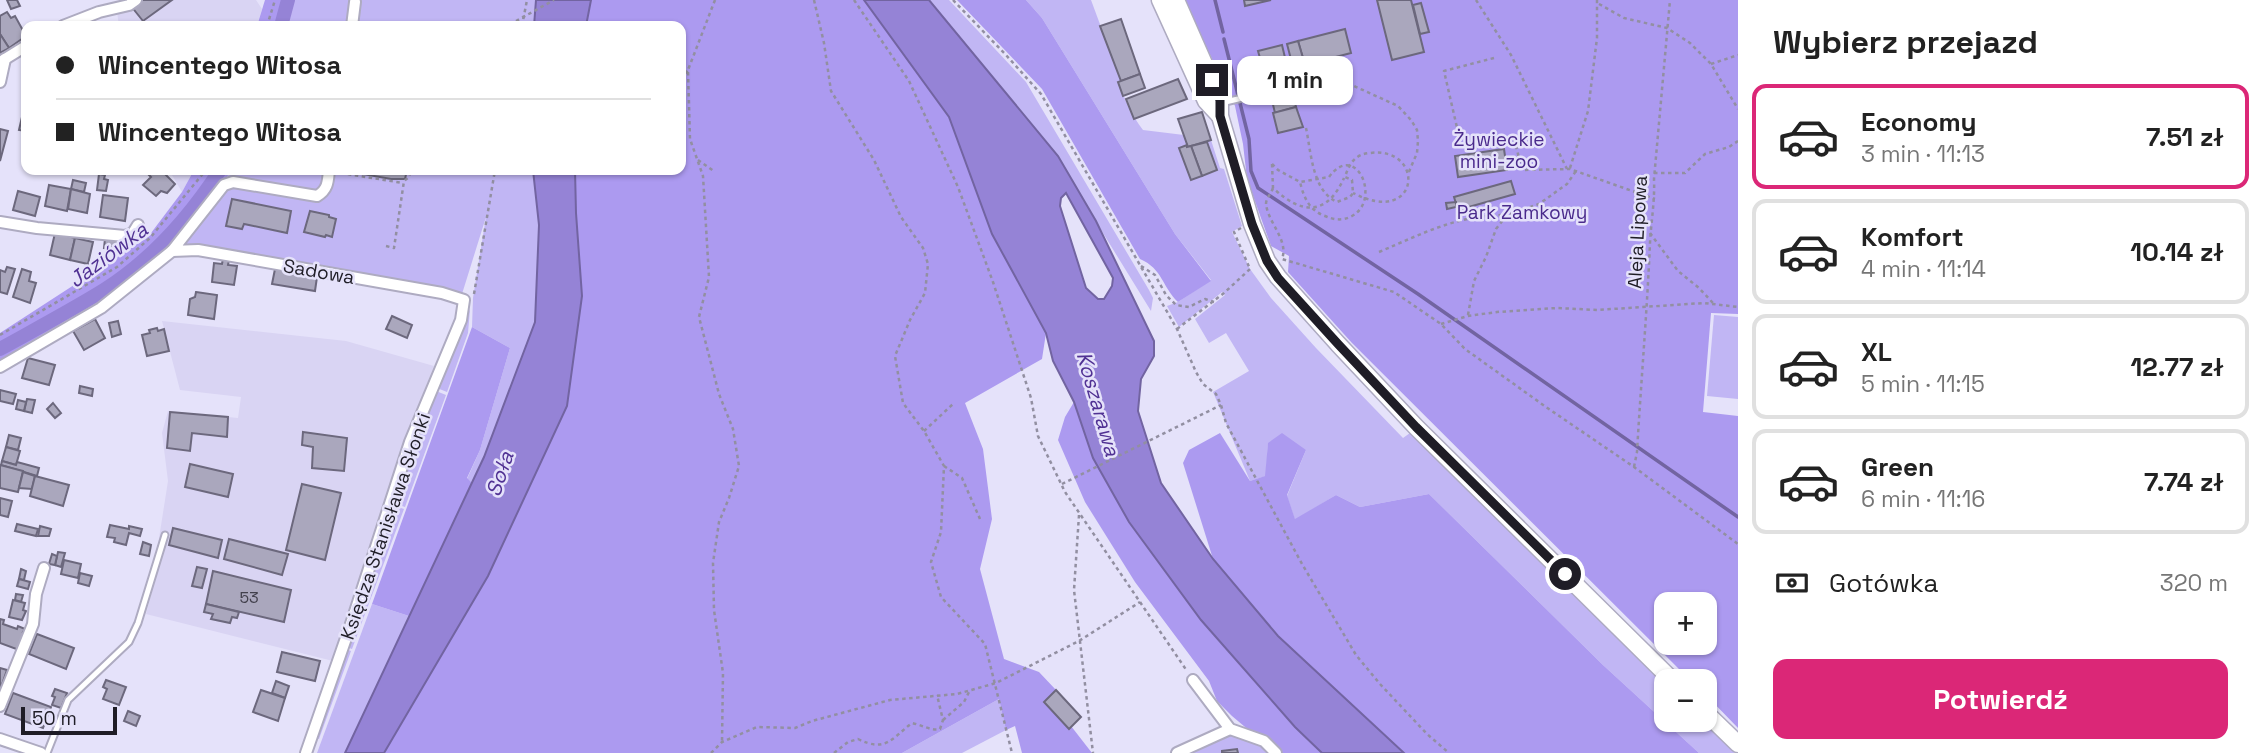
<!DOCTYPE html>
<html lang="pl">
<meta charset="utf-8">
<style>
:root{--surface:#fff;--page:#f6f6f6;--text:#222;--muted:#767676;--line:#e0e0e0;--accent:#db2777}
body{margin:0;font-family:"Space Grotesk",sans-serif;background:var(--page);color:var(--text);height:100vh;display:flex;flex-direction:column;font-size:26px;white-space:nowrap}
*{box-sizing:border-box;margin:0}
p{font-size:23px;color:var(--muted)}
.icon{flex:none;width:38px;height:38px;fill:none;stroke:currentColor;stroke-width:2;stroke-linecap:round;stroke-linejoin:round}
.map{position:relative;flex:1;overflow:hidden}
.details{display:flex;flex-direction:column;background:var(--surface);width:525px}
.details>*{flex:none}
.top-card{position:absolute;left:21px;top:21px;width:665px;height:154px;border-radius:14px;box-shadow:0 2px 5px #0004;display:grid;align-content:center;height:154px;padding:0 35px;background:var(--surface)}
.tools{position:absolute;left:1654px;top:592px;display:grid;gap:14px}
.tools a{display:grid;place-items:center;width:63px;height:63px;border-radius:14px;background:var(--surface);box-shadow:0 2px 5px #0004;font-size:35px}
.scale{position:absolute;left:21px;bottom:18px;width:96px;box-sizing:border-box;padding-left:7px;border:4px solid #1f1d26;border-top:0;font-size:19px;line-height:24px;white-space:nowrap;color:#1f1d26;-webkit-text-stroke:5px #e5e2fa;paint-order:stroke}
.end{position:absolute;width:32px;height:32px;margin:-16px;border:9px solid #1f1d26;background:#fff;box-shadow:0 0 0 4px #fff}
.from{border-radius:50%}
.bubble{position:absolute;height:49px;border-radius:14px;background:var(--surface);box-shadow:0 2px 5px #0004;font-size:23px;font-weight:700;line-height:49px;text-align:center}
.top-card b{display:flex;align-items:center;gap:24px;height:66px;font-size:26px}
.top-card b+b{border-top:2px solid var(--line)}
.top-card i{width:18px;height:18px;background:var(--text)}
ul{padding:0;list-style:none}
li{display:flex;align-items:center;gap:21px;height:105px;margin:0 14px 10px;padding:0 21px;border:4px solid var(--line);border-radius:14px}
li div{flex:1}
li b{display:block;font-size:26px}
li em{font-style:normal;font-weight:700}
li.on{border-color:var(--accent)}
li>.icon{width:63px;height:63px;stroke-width:1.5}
h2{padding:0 35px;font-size:32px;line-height:84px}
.pay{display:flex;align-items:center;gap:18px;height:77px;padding:0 35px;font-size:26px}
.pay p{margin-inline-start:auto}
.button{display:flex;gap:14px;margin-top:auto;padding:14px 35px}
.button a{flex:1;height:80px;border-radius:14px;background:var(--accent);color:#fff;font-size:28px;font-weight:700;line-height:80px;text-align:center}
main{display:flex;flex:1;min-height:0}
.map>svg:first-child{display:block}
.built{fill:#d9d4f3}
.green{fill:#c1b6f4}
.forest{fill:#ac9af0;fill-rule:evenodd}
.water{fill:#9583d6;stroke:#7264a1;stroke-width:2;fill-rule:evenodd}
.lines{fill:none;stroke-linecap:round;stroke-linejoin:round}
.stream{stroke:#7264a1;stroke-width:3.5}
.canal{stroke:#9583d6;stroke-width:14}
.building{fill:#aaa7bd;stroke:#6c687d;stroke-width:2}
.service-casing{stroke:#aeabc1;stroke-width:9}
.minor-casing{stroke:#aeabc1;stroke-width:14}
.primary-casing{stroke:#aeabc1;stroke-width:19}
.path{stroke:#928fa1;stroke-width:2.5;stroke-dasharray:3.5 3.5;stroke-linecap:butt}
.service{stroke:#fff;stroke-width:5}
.minor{stroke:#fff;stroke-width:10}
.primary{stroke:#fff;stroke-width:16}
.path-bridge{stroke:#928fa1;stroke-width:2.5;stroke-dasharray:3.5 3.5;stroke-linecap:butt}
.route{stroke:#1f1d26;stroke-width:9}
.labels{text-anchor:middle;stroke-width:5;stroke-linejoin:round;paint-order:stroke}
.number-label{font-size:16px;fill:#42404c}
.park-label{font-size:19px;fill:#4a2a8c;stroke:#e5e2fa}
.street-label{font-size:19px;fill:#1f1d26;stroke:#e5e2fa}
.water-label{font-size:21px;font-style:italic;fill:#503193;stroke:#e5e2fa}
</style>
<main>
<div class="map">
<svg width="1738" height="753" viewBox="0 0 1738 753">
<rect width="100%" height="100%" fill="#e5e2fa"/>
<g class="built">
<path d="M137,0h119l6,9 -5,17h-138l-2,-14z"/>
<path d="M169,170h25l-12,22z"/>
<path d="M162,321l184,20 88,25 -28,71 -73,224 -187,-47 16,-61 -5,-2 11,-70 -6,-48 6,-22 70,7 3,-21 -61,-7z"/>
</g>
<g class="green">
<path d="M288,0h248l-2,26h-253z"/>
<path d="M929,0h20l77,82 123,208 4,8 -2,13 -77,-125 -16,-30z"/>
<path d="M1026,0h65l30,81 -3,1c6,16 14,34 25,48l41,5 4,11 23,-6 9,28 4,1 18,57 -10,6 18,37 21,29 45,50 87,90 7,-5 256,253v33h35l34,34h-36l-96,-88 -174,-171 -69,13 -24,-12 -41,25 -8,-24 19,-46 -38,-6 -2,32 -16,5 -37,-89 36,-21 -23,-38 -17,10 -14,-24 30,-24 -3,-3 -43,35 -12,-21 11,-4 33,-22 -36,-46 -133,-216z"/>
<path d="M230,170h303l6,55 -4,97 -51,135 -12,26 -5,-4 13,-29 30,-102 -38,-21 1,-29 13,-81 -24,77 -290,-43 52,-66z"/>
<path d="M470,309l-2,24 -21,59 -10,-4z"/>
<path d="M1714,315l24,2v82l-31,-3z"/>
<path d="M436,391l10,4 -41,112 -12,-4 13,-38z"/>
<path d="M392,505l12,4 -52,140 -6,-2z"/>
<path d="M372,604l37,12 -64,137h-28z"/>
<path d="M346,649l5,2 -32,88 -4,-1z"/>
<path d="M999,699l7,31 -44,23h-60z"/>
<path d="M1230,729l46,24h-99z"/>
</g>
<g class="forest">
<path d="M265,0h23l-7,26h-24z"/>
<path d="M591,0h273l85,117 43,117 54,99 -4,26 -77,44 18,46 9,70 -12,50 24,90 35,13 17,18 -12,12 24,26 3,-2 21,27h-70l-7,-27 -9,4 -7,-31 -97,54h-518l104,-177 79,-170 9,-193 -1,-43h106v-144h-95z"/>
<path d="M957,0h69l16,18 133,216 36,47 -33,21c-16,-15 -15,-33 -38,-43l-98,-170z"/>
<path d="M1183,0h555v314l-27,-1 -8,99 35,4v312l-33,-34 -1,-13h-13l-339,-338 -64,-71 1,-16 -18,-10 -24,-67 -4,-35 -8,-38zM1666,604h38v38h-38z"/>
<path d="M194,170h36l-6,15 -52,66 -71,57 -101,59v-34l148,-96 34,-45z"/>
<path d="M472,327l38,21 -30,102 -13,28 5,5 -63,133 -37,-12z"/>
<path d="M1074,402l19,56 36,64 72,98 94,107 27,26h-46l-44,-37 -15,-15 -8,-20 -74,-99 -50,-80 -27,-62 7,-23z"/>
<path d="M1220,433l30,48 15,-5 3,-33 14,-10 24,17 -19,45 8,24 41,-24 24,12 69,-13 174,171 96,88h-295l-126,-117 -65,-77 -30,-96 6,-13z"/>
</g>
<g class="water">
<path d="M536,0h55l-5,26h-52z"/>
<path d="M864,0h65l129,156 38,65 58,120v15l-13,23 -3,32 23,72 52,76 65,77 126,117h-82l-27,-26 -94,-107 -72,-98 -36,-64 -19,-56 -21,-41 -7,-28 -54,-99 -43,-117zM1066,193l47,85 -1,8 -8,13h-6l-12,-11 -26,-82 1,-8z"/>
<path d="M533,170h42l1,43 6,83 -15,110 -79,170 -104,177h-39l139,-296 51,-135 4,-97z"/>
</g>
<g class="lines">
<g class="stream">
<path d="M1215,0l8,32"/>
<path d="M1224,39l25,100 2,32 7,17 160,106 320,223"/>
</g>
<g class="canal">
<path d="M281,26l7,-26"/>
<path d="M0,349c34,-19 70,-38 104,-59 47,-30 86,-74 116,-120"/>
</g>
</g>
<g class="building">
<path d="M7,0h10l3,6 -9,3z"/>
<path d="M139,0h33l-29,21 -12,-15z"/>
<path d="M1244,0h27l-26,6z"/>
<path d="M1377,0h34l13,52 -32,8z"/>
<path d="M1421,3l8,29 -9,2 -7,-29z"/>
<path d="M7,12l4,6 4,-2 11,20 -17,12 -9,-14v-18z"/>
<path d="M1121,19l19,55 -19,7 -21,-55z"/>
<path d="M1345,29l6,24 -46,12 -7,-24z"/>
<path d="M0,34l9,14 -9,5z"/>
<path d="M1298,41l7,24 -12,2 -6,-23z"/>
<path d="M1282,45l5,21 -23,6 -6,-21z"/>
<path d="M1286,66l10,41 -21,6 -10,-42z"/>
<path d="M1140,74l5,14 -22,8 -5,-14z"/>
<path d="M1178,79l9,20 -53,20 -8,-20z"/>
<path d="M1296,107l7,20 -25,6 -5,-20z"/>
<path d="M1202,112l9,28 -23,7 -10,-28z"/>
<path d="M22,117l4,1v13l-7,-1z"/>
<path d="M0,129l8,2 -8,30z"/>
<path d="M1207,142l10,28 -15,6 -11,-30z"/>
<path d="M1187,145v2l4,-1 11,30 -11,4 -12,-32z"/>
<path d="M1504,149l3,21 -49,7 -3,-21z"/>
<path d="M151,170h10l14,14 -8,9 -6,-2 -5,5 -13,-11 8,-8 -4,-4z"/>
<path d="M341,170h66l-2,9h-14z"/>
<path d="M99,174l6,1 -1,4 4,1 -2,11 -9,-1z"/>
<path d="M73,180l13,3 -2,9 -13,-3z"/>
<path d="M1511,181l4,13 -57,16 -4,-13z"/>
<path d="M49,185l22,4 -4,22 -22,-5z"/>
<path d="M71,189l19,5 -3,19 -19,-4z"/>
<path d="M18,191l22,6 -5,19 -22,-6z"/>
<path d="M103,195l25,3 -3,23 -25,-4z"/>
<path d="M232,199l59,12 -4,22 -43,-9 -2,5 -16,-3z"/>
<path d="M1456,202v5l-9,2 -1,-6z"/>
<path d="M310,211l19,4v2l7,2 -4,18 -6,-2 -1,2 -21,-5z"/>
<path d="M55,233l20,5 -5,22 -20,-5z"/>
<path d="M75,238l18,4 -5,22 -18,-4z"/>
<path d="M105,239l15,2v6l-5,2 -11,-1z"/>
<path d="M223,259l6,1 -1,5 9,1 -3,19 -22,-3 2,-19 8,1z"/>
<path d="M7,267l8,2 -8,25 -7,-2v-22l5,2z"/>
<path d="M22,269l9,3 -2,9 7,2 -6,20 -17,-6z"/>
<path d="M275,269l42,8 -2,14 -43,-7z"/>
<path d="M196,292l21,3 -3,24 -26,-4 2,-16 5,-2z"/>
<path d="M392,316l20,9 -5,13 -21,-9z"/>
<path d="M95,319l10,19 -21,12 -11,-19z"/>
<path d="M118,321l3,13 -9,3 -3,-14z"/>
<path d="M157,328l1,3 6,-2 5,22 -22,5 -5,-21 8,-2 -1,-3z"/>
<path d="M28,358l27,7 -6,20 -27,-7z"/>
<path d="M80,386l13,3 -1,7 -13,-3z"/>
<path d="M0,390l16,4 -3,10 -13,-3z"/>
<path d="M27,399l8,1 -3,13 -8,-2z"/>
<path d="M18,400l8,2 -2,9 -8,-2z"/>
<path d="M53,403l8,10 -6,5 -8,-9z"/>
<path d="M170,412l58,5 -1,20 -35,-4 -2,18 -23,-3z"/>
<path d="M303,432l44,6 -3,33 -32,-3 1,-21 -11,-2z"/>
<path d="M9,435l12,3 -3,12 -12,-3z"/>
<path d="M6,447l14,4 -4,14 -14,-4z"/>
<path d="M2,461l14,4 1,-3 22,6 -2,8 -36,-11z"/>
<path d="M190,464l43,10 -5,23 -43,-10z"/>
<path d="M0,465l23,6 -5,21 -18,-4z"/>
<path d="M23,472l12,4 -3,13 -13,-1z"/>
<path d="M35,476l34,9 -6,21 -33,-10z"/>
<path d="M302,484l39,9 -16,67 -39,-10z"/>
<path d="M0,498l12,3 -4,16 -8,-2z"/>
<path d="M17,524l21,5 -2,7 -21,-5z"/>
<path d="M110,525l19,4v-3l13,3 -2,7 -11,-3 -3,12 -12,-3 1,-4 -8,-1z"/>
<path d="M40,526l11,3 -2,7h-11z"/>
<path d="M173,528l49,12 -4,18 -49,-13z"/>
<path d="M229,539l59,15 -6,21 -58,-16z"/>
<path d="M143,542l8,3 -2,11 -9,-2z"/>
<path d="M58,552l7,1 -4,14 -6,-2z"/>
<path d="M52,554l5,2 -2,9 -6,-1z"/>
<path d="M64,560l17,4 -3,14 -17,-4z"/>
<path d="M197,567l10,2 -5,19 -10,-2z"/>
<path d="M21,569l5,2 -2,9 -5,-1z"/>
<path d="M213,571l78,19 -7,32 -78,-18z"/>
<path d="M80,573l12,3 -3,10 -11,-3z"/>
<path d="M19,579l11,3 -2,7 -11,-3z"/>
<path d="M16,594l7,1 -2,7 -6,-2z"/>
<path d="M13,600l12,3 -2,7 3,1 -4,9 -13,-3z"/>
<path d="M206,604l33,8 -2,6 -5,-1 -2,6 -19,-4 2,-5 -9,-2z"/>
<path d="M0,619l4,1 -1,4 14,5 1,-3 7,3 -2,3 2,1 -6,17 -19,-7z"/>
<path d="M37,634l37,14 -8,21 -37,-15z"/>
<path d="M282,652l38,9 -5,20 -38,-9z"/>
<path d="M0,668l7,2 -7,20z"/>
<path d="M106,680l20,7 -7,18 -16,-6 4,-10 -4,-2z"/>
<path d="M276,681l13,5 -4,12 -13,-5z"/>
<path d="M55,689l12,4 -6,15 -9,-3 3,-8 -3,-1z"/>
<path d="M261,690l24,8 -7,23 -25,-9z"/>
<path d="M1056,690l25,27 -12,12 -25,-27z"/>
<path d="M13,693l38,14 -8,21 -38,-14z"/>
<path d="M128,711l12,5 -4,10 -12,-5z"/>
<path d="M1237,749l1,4h-16v-2z"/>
</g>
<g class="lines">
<g class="service-casing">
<g id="service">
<path d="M1221,103l34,-8"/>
<path d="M47,753l21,-53 61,-58 9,-19 27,-88"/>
</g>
</g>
<g class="minor-casing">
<g id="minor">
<path d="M63,26l36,-14 30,-7 7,-5"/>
<path d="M352,26l3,-24"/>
<path d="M0,62l26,-16"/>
<path d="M0,82l5,-23"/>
<path d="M0,222l37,6 88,8 8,-3 5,-8"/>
<path d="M0,367l101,-59 71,-57"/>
<path d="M1193,680l37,49 34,12 12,12"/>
<path d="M0,706l33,-82 3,-30 8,-26"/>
<path d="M0,739l41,14"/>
<path d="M306,753l47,-135 57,-176 51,-122 3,-20 -22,-7 -244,-43 -26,1 52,-66 9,-3 84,14c11,-6 11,-15 12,-26"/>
<path d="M1177,753l53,-24"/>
</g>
</g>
<g class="primary-casing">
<g id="primary">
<path d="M1160,0l46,101 14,15"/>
<path d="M1176,0l44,100v16l32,108 15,37 11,16 60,67 78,83 257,254"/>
<path d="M1704,711l34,33"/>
</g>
</g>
<g class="path">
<path d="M715,0l-27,70 2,69 13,37 6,101 -10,40 20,77 14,35 6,37 -10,32 -10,24 -6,41 1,47 9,63 -1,69"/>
<path d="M814,0l10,43 7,48 43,69 27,57 22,31 5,16 -3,29 -15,27 -15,36 8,47 21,28 20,35 -3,66 -10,30 10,35 44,47 27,109"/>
<path d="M854,0l55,81 49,106 35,95 38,116 7,38 27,56 122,179"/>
<path d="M953,0l53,55 35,39 136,235 19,43 7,12 13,10 5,11 5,18 76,141 54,91 24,29 47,50 22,19"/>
<path d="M1476,0l35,55 56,114"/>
<path d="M1599,4l25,14 43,10 23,15 21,21 27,45"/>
<path d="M267,26l8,-26"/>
<path d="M515,26l1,-5"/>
<path d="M522,26l5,-26"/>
<path d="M1494,58l-50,13 17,74 53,-7 8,32 48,-1 85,30"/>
<path d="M1711,64l27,-9"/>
<path d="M681,79l7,-9"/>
<path d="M1301,92c16,-5 17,3 30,3 8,0 14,-8 23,-9l44,20 13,14 6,10 1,11 -1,12 -9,21"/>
<path d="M1306,128c5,23 6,63 31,74l13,-5 3,-4 -1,-13 -7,-3c4,-13 10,-23 25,-24 56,-7 51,75 -17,40"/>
<path d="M698,160l17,12"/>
<path d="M1272,164l6,6 22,12c4,16 9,28 25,34 9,4 18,5 27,0 30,-16 4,-76 -23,-39l-29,5"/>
<path d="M1272,164l1,24c29,27 54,28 71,-10"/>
<path d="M1570,168l18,-57 9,-73v-38"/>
<path d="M341,173l62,10"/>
<path d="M1654,173h31l20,-19 24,-7 9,-6"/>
<path d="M1273,188c-2,6 -7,10 -7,16 2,19 23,36 16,55l112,33 47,32 24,25 81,58 88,60 104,77"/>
<path d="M1241,228l-7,4 16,37"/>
<path d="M1650,233l28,38 21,17 14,15"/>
<path d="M386,246l8,2 10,-67 5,-4 2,-7"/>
<path d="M1379,252c45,-19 78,-37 128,-37"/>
<path d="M1141,266l14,9 11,20 10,10 13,2 16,-8 9,3"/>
<path d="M474,294l21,-124"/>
<path d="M1468,315l6,-34 12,-24 10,-28 11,-14 32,-11 28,-20 9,-13"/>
<path d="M1441,324l27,-8 29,-4 60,-4 40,2 107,-7 34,4"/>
<path d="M1177,329l47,-36 26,-24"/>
<path d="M0,335l117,-68 33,-29 56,-68"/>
<path d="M924,431l29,-27"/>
<path d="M944,466l18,12 18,41"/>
<path d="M1634,467l3,-15c4,-70 10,-139 13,-209 1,-21 5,-42 4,-64l16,-179"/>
<path d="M1062,484l159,-79"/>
<path d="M1079,515l-5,75 19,163"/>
<path d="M943,720l21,-18 5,-10"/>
<path d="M711,753l11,-11 35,-15 38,1 17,-7 78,-21 67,-6 39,-11 83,-42 61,-39"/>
<path d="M834,753l14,-11 10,-3c28,14 34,-1 54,-16 10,2 19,8 28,6l3,-9 -6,-25"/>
</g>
<use href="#service" class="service"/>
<use href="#minor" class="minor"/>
<use href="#primary" class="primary"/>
<path class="path-bridge" d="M516,21l38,-21"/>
</g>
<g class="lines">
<path class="route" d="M1212,80l8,20v16l32,108 15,37 11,17 60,66 78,83 149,147"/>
</g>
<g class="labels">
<g class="number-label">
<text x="249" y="603">53</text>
</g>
<g class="park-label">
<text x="1499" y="146">Żywieckie<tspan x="1499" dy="22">mini-zoo</tspan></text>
<text x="1522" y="219">Park Zamkowy</text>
</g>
<g class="street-label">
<text transform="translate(1637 232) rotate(-87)" y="7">Aleja Lipowa</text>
<text transform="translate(319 271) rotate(10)" y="7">Sadowa</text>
<text transform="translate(385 526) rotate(-71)" y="7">Księdza Stanisława Słonki</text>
</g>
<g class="water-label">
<text transform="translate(108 255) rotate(-37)" y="7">Jaziówka</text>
<text transform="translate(1098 404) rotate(74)" y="7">Koszarawa</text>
<text transform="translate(500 474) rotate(-71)" y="7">Soła</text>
</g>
</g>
</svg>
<div class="tools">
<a>+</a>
<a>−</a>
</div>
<div class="scale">50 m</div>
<i class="end from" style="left:1565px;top:574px"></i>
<i class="end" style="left:1212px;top:80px"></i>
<div class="bubble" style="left:1237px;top:56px;width:116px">1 min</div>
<div class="top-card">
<b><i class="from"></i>Wincentego Witosa</b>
<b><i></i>Wincentego Witosa</b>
</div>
</div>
<section class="details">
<h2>Wybierz przejazd</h2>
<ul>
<li class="on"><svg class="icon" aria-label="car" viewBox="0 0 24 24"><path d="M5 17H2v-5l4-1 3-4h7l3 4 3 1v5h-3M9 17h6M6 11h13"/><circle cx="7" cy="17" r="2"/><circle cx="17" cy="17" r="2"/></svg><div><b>Economy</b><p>3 min · 11:13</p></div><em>7.51 zł</em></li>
<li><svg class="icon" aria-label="car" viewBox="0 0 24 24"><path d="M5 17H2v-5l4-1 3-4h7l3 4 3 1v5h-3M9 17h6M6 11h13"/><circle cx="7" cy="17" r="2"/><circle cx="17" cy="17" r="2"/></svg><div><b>Komfort</b><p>4 min · 11:14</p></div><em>10.14 zł</em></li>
<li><svg class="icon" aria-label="car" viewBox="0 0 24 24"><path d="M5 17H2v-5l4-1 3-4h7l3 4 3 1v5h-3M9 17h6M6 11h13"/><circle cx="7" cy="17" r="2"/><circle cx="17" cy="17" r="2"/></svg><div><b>XL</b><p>5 min · 11:15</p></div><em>12.77 zł</em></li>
<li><svg class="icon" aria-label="car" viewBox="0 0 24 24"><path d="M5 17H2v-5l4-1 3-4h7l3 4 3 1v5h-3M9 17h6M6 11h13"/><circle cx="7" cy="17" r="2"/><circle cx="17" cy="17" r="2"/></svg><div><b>Green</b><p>6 min · 11:16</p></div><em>7.74 zł</em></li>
</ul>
<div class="pay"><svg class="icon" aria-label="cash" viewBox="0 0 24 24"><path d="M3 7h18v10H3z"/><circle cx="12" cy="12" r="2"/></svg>Gotówka<p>320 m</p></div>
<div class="button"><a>Potwierdź</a></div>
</section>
</main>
